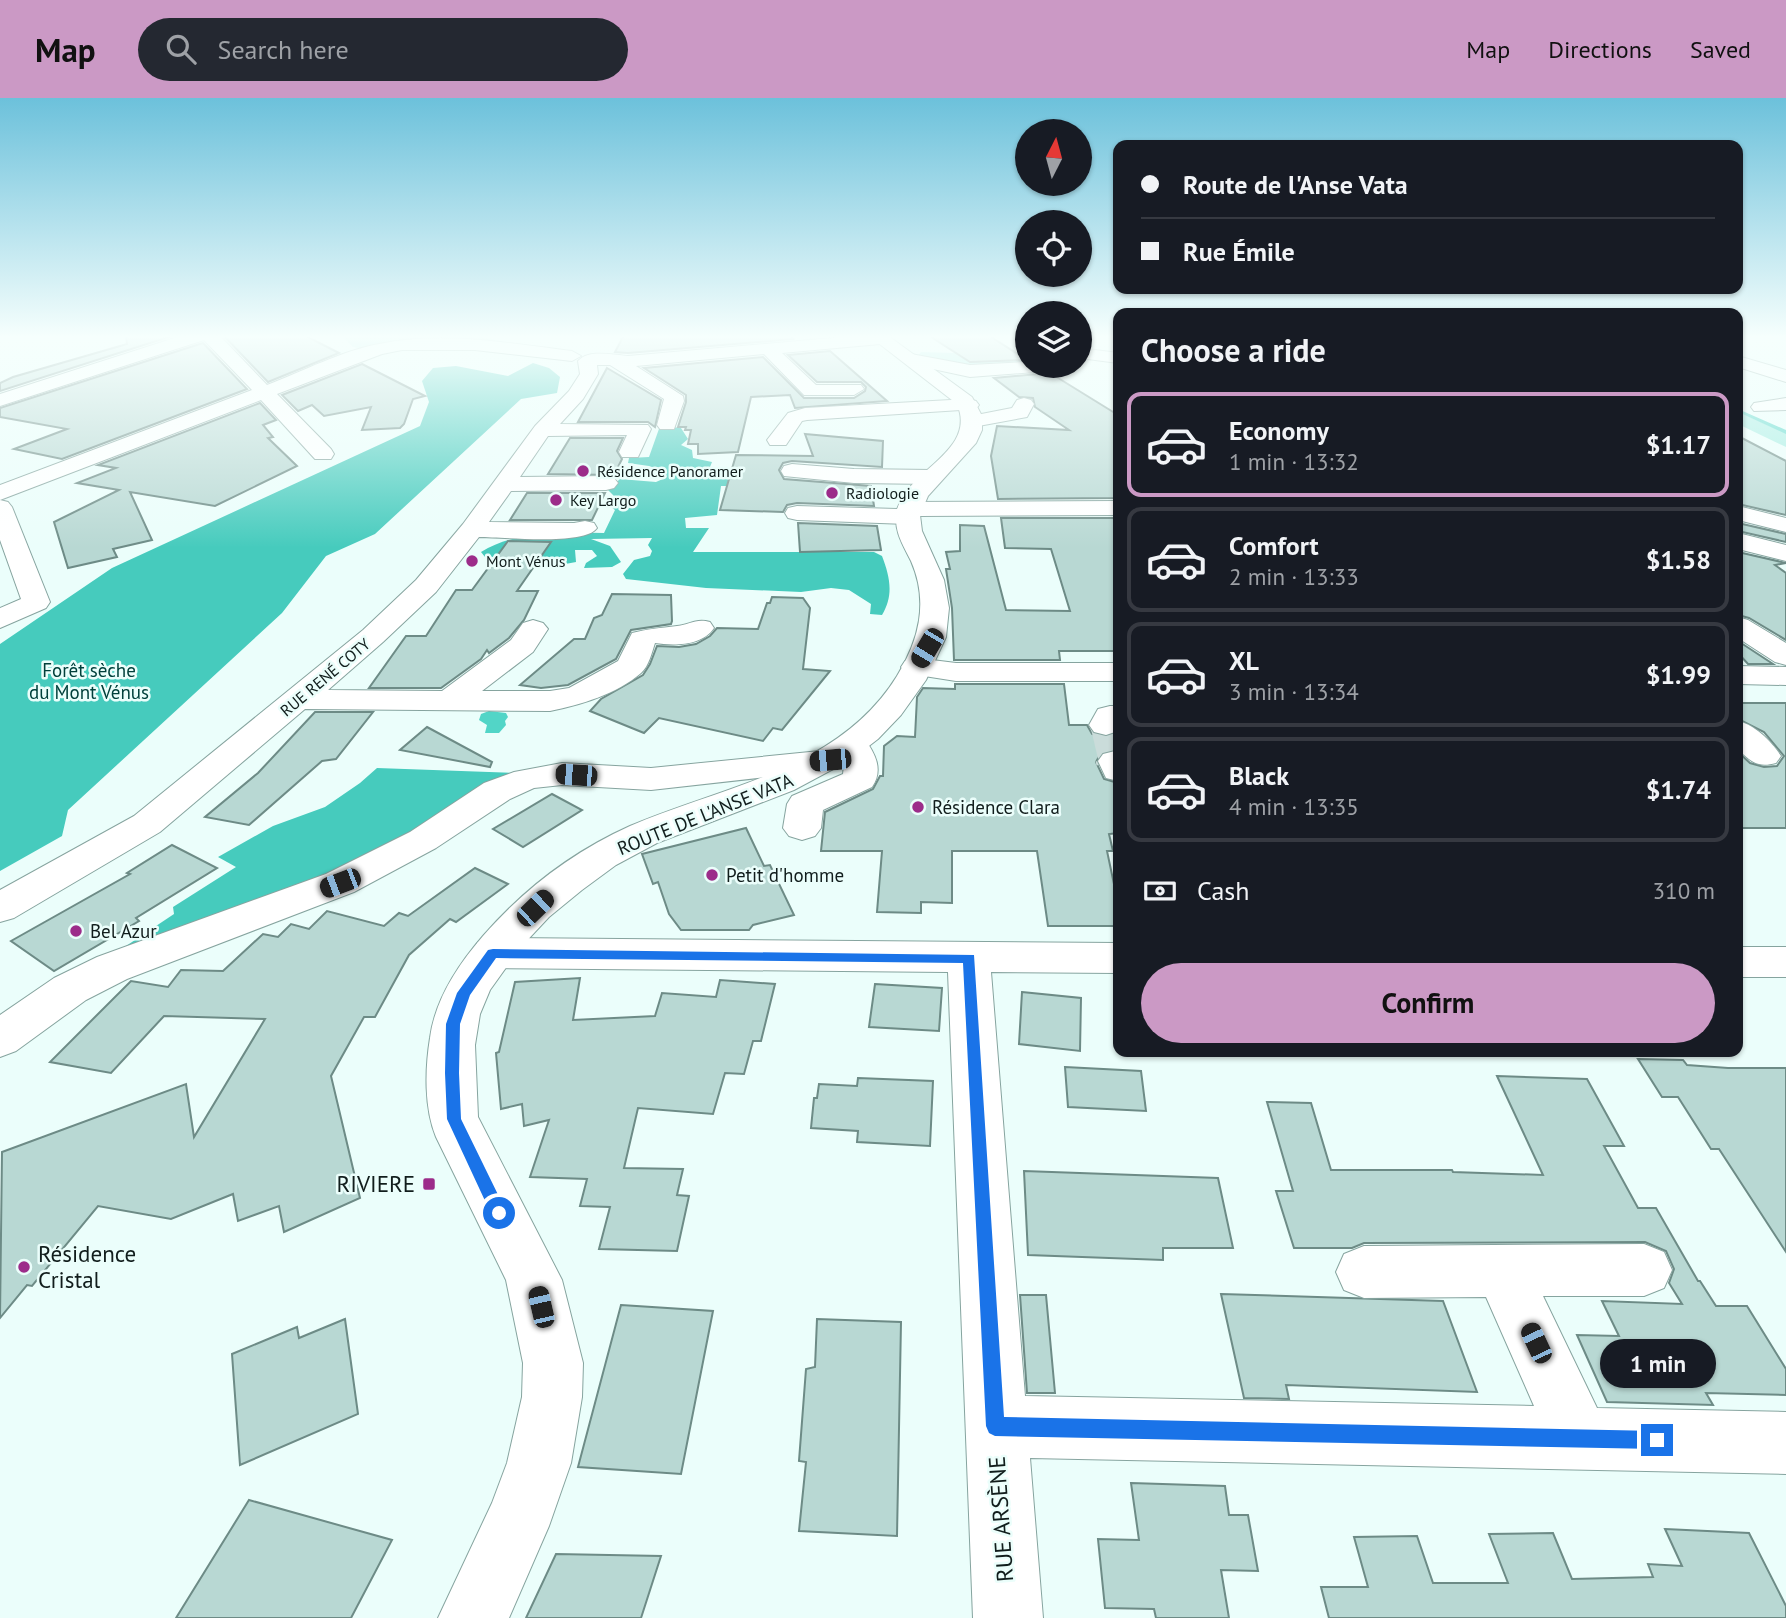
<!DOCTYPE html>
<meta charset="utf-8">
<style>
:root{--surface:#171b24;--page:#242831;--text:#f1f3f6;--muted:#9ea1a6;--line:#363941;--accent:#cb99c5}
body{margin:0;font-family:"PT Sans",sans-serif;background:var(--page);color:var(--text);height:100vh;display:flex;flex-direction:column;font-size:26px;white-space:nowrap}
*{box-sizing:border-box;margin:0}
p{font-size:23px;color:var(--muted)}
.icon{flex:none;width:38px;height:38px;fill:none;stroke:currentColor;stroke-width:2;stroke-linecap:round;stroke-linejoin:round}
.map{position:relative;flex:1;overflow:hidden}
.sheet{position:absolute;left:1113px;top:210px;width:630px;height:749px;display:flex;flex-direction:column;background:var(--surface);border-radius:14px;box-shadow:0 2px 5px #0004}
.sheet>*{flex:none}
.hud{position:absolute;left:1113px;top:42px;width:630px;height:154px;border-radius:14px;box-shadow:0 2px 5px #0004;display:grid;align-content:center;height:154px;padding:0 28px;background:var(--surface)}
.needle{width:46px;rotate:6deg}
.fabs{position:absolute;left:1015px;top:21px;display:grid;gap:14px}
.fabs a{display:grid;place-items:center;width:77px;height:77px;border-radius:50%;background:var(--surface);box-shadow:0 2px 5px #0004;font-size:35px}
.end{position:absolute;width:32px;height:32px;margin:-16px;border:9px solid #1a73e8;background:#fff;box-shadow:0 0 0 4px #fff}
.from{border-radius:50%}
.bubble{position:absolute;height:49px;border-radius:24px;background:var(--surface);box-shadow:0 2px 5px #0004;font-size:23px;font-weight:700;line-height:49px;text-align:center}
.car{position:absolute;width:21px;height:42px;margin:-21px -10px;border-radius:9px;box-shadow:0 0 5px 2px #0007;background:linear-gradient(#222 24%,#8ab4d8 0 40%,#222 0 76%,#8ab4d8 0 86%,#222 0)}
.hud b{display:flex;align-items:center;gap:24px;height:66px;font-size:26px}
.hud b+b{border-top:2px solid var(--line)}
.hud i{width:18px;height:18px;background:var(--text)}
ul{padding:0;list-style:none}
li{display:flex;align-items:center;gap:21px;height:105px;margin:0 14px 10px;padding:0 14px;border:4px solid var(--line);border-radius:14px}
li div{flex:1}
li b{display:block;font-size:26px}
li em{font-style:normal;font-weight:700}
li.current{border-color:var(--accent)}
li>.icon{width:63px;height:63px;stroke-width:1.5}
h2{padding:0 28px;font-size:32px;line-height:84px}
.pay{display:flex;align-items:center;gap:18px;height:77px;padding:0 28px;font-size:26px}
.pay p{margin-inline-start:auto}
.primary-button{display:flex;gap:14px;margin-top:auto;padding:14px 28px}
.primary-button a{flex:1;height:80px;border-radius:42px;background:var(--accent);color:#111;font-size:28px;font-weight:700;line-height:80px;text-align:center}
header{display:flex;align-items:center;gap:42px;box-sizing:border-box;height:98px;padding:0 35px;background:var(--accent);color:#111}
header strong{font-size:33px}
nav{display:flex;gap:38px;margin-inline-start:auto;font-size:24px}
.search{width:490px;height:63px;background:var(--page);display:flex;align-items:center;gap:18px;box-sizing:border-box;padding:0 24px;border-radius:38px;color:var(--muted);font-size:26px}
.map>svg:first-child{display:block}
.green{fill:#a2ece1}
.forest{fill:#46cbbd}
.water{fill:#52d5c7}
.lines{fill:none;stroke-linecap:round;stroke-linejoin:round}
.stream{fill:#52d5c7;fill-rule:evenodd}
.building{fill:#b8d8d3;stroke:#6d8b86;stroke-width:2}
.minor-tunnel-far1{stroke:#cadcda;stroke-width:31;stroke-dasharray:31 15;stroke-linecap:butt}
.minor-tunnel{stroke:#cadcda;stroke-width:38;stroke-dasharray:38 19;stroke-linecap:butt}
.minor-casing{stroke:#86a49f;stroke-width:2}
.major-casing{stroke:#86a49f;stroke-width:2}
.minor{fill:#fff;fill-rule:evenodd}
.major{fill:#fff;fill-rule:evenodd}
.route{fill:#1a73e8}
.poi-dot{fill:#9c2c8a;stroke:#ebfefb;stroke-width:2.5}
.labels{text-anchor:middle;stroke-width:5;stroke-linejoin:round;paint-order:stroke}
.far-poi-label{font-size:16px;fill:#111d1c;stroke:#ebfefb;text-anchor:start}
.far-street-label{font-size:16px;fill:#111d1c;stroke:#ebfefb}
.park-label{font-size:19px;fill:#01403b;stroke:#ebfefb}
.poi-label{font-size:19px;fill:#111d1c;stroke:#ebfefb;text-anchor:start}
.street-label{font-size:19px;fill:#111d1c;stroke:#ebfefb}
.near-poi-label{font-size:23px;fill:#111d1c;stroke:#ebfefb;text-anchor:end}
.near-street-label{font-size:23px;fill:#111d1c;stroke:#ebfefb}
</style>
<header>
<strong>Map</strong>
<div class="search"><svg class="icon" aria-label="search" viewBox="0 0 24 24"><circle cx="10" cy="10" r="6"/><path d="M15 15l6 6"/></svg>Search here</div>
<nav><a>Map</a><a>Directions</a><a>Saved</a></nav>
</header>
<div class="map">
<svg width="1786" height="1520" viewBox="0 0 1786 1520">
<rect width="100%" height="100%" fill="#ebfefb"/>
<g class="green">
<path d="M341,237h132l77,17 -94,-11 -91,8 -12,-2z"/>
<path d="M921,254l106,3v10l-56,2 -54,-10z"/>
<path d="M1738,314l48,21v14l-48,-23z"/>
</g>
<g class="forest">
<path d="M533,265l16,5 11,9 -3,16 -36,6 -146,135 -49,22 -44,57 -214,197 -6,26 -62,35v-227l112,-76 308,-142 9,-24 -7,-21 11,-13 23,-2 52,10z"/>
<path d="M660,328l21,2 7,11 -7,6 11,5 1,8 19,4 -6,15 42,3 -8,6h-19l-4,29 -32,3 1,10h23l-16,24h181l8,4c8,21 12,39 0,59l-12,-1 1,-10 -22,-14 -18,-2 -30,4 -95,-4 -80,-9 -3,-5 11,-14 16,-4 2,-5 -4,-6 4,-7 -61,1 19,7 11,16 -9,5 -28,1 2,-5 11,-7 -5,-6h-17l1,12 -32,6 -6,-8 -6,-3h-47l-4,-5c36,-22 81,-19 123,-19l11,-23 -4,-3 5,-9 -8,-8 12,-11 36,3 9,-4 1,-6 -17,-6 -21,-3 1,-5 20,-1z"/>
<path d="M377,670l138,5 -125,76 -294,117 78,-52 -1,-7 63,-40 -18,-10 55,-31 52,-19 35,-24z"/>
</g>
<path class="water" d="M489,613l17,2 2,4 -3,4 1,4 -7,8h-14l2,-8 -8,-5 2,-6z"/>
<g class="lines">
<path class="stream" d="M1738,311l48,21v4l-48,-22z"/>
</g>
<g class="building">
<path d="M126,237h49l-175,56v-8l13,-6 114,-33z"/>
<path d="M223,237h81l35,18 -71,29z"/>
<path d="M624,237h166l3,4 -165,14 -13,-1z"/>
<path d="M928,237h60l39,25 -57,2z"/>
<path d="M203,245l44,46 -185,70 -48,-10 53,-20 -67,-12v-9z"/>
<path d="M830,253l57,50 -92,7 -5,-13 -39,2 -13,55 -40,2v-10h-10l3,-14h-6l1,-3h-8l8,-25v-7l-42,-27 119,-11 41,41h50l11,-7 1,-4 -5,-5h-44l-29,-27z"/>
<path d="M362,266l63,32 -12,3 -9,25 -4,4 -38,2 9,-23 -47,9 -12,-11 -14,6 -16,-16z"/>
<path d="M607,270l54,32 -6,27 -7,-5h-70z"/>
<path d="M1050,275l68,42v83l-120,1 -7,-43 6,-30 72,4 -34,-23 -2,-9 -14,-1 -25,-19z"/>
<path d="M260,305l16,17 -13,5 10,12 -5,1 29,28 -82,40 -85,-14 22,48 -39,9 4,8 -49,11 -14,-46 65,-32 -42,-7 39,-15 -18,-3z"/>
<path d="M805,336l78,7 -1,26 -90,-6 -9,2 -4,7 5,9 87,7 3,20 -77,-3 -10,2 -4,7 -63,-2 16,-55 77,1z"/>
<path d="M1738,338l48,25v54l-48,-11z"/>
<path d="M570,340h53l-6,13 5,8 -8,16 -66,-1z"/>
<path d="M527,395h78l-13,27h-82z"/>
<path d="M1001,420h117v133h-59l1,9h-106l-2,-52 -6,-39h4l-4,-17 14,-1v-26l24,1 22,84 64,1 -19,-62 -46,-1z"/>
<path d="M798,425l79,3 4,24 -81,2z"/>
<path d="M1738,425l48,11v8l-48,-11z"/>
<path d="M508,443l43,1 -34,49h21l-14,29 -15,18 -20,15 -2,-3 -6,9 -40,29h-72l37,-52h20l30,-46h16z"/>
<path d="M1738,454l48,11 -11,2 11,8v67l-37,-22 -11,-3z"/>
<path d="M612,496l59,1 1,26 -1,3 -40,6 -15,29 -48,26 -27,3 -21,-3 54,-46h11l9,-21 8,-3z"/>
<path d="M772,499l31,1 7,10 -7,61 27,2 -48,59 -9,-2 -10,13 -104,-23 -15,15 -54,-22 11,-12 42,-24 7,-11 7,-18 22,1 17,-3 14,-8 7,-8 41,1 9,-26h3z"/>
<path d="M1738,543l35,23h-25l-10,-11z"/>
<path d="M955,586h109l5,41h18l5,9 13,4 13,-4v14l-16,3 -6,11 8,17 14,4v50l-9,1 4,17h-6l11,52v23h-70l-11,-75h-85v52l-31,-1v11l-44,-1 5,-61h-61l4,-39 48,-23 7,-13h3l1,-30 13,-10 18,1 2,-40 6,-9 32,1z"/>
<path d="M1738,605h48v125h-48v-76l12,11 14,4 13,-1 7,-10 -20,-24 -26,-13z"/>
<path d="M315,614h58l-37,47 -14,2 -73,64 -44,-8 53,-44z"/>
<path d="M427,629l65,35 -2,5 -90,-17z"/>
<path d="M552,696l30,16 -59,37 -30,-18z"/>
<path d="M746,730l18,38 6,-1 24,50 -41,10 -4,5h-68l-12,-16 -11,-32 -5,2 -11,-30z"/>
<path d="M172,747l45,23 -81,50 3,3 -85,50 -43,-30 119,-67 -3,-1z"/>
<path d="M475,770l33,16 -52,38 -6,-3 -41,36 -34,62h-11l-33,59 29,122 -76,34 -5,-26 -41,15 -5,-27 -62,25 -73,-13 -66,80 -5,-1 -27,33 2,-166 184,-68 8,53 71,-118 -101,-3 -53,57 -61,-11 81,-81 37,6 13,-17 42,1 40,-37 15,3 13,-13 18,5 18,-18 57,15 15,-13 9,3z"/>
<path d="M580,880l-7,42 82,-4 7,-23 54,4 4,-17 55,4 -14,57h-8l-9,33 -19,-1 -12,41 -75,-6 -14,60 59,1 -6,26 12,1 -12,55 -78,-2 11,-42 -30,-1 7,-27 -57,-2 19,-57 -25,6 -2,-22 -21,5 -5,-56 3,-1 16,-70z"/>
<path d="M875,886l67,4 -3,43 -70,-4z"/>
<path d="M1022,894l59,6 -1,53 -61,-7z"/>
<path d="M1638,961l45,1 4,5 41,3h58v184l-67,-103h-8l-33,-52h-16z"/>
<path d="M1065,969l76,4 5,40 -78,-4z"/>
<path d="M1497,978l90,3 37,67h-20l34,62h18l42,73h2l16,25h31l39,63v26l-80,-2 7,12 -106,-3 -30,-67 42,1 -17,-35 80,3 -13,-21 5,-14 -8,-18 -21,-9 -281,1 -12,5h-58l-18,-57h17l-26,-89 44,1 20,67h121l1,2 90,3z"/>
<path d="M858,980l75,3 -3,65 -73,-4 1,-11 -47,-3 3,-30h3l2,-14 38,2z"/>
<path d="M1024,1073l194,7 15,70h-70v12l-135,-5z"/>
<path d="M1221,1196l222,7 34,91 -191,-7 3,14 -45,-1z"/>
<path d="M1020,1197h26l9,98h-28z"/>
<path d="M621,1207l92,6 -32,163 -103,-7z"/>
<path d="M345,1221l13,95 -118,51 -8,-111 65,-27 2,11z"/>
<path d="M817,1221l84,3 -4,214 -98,-5 7,-69 -7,-1 7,-92 9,-2z"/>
<path d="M1131,1385l94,3 4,29h19l10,56 -37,-1 8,48h-73l-2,-9 -49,-1 -7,-69 41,1z"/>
<path d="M249,1402l143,40 -41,78h-175z"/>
<path d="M1665,1431l84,4 37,73v12h-457l-8,-31h47l-14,-50 63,-1 16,47h75l-19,-49 64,-1 19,46 81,-2 -5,-13 34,2z"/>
<path d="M556,1456l105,2 -20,62h-115z"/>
</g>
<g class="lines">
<path class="minor-tunnel-far1" d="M1106,627l8,34"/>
<path class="minor-tunnel" d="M1114,659l1,4"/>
<g class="minor-casing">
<g id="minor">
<path d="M184,237h35l48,50c34,-13 77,-35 112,-41 63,-13 129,-1 193,7l9,5 -9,5 -97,-11h-73l-20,4 -105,40 54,55 3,5 -3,5h-16l-54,-59 -261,100 8,2 4,5 38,95 -4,6 -46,20v-20l21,-9 -21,-59v-55l252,-95 -48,-50 -204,66v-12z"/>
<path d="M866,237h19l4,4 -9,5 -98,9 34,32h45l3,4 -10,6h-50l-40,-41 -128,12 47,30 1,5 -10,28h-14l-3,-4 7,-26 -54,-34h-13l1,9 -15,25 -23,25 88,1 3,4 -13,28h-16l-3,-5 8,-17 -79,1 -28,41 86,-1 8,2 4,5 -4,5 -8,2 -95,1 -22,31 85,1 11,-2 9,2 3,5c-12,18 -95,9 -118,9l-43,55 -53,50 -55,48 114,1 69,-51 12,-17 10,-3 10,3 5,6 -15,23 -51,39h68l19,-3 49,-27 14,-28c15,-4 28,-5 45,-7 12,-1 19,-8 33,-4l4,6c-12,18 -40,18 -59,15 -3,9 -6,23 -14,30 -24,21 -61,32 -91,38l-245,-2 -145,123 -146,86 -14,4v-32l134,-74 229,-186 53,-50 47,-56 72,-98 34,-35 11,-17 -2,-13c11,-12 34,-6 50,-5z"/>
<path d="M1080,250l38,5v10l-38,-5z"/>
<path d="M911,256l59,11 57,-3v4h30l-9,5 -78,6 -65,-14 -3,-4z"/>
<path d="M1738,258l48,14v12l-48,-15z"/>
<path d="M1024,300l7,2 3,4 -7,13 -54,10 -7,-2 -3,-4 3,-4 46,-9 5,-8z"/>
<path d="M1786,300v12l-32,1 -3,-4 3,-4z"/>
<path d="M969,301l7,2 3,4 -3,4 -169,11 -5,1 -16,24h-16l-3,-5 21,-27 17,-5z"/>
<path d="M792,366l62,5 78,1 8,2 3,5 -3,5 -8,2 -78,-1 -70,-7 -3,-5 3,-5z"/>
<path d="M1118,403v14l-199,1 -3,6 -9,2 -110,-4 -9,-2 -3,-5 3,-5 9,-2 100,3 3,-5 9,-2z"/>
<path d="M1738,408l48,12v14l-48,-12z"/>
<path d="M1738,435l48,12v16l-48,-12z"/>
<path d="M1738,519l10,3 38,23v22l-11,-3 -37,-24z"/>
<path d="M916,560l40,5h162v18h-162l-51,-8 -4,-6 4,-6z"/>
<path d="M1738,568l48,1v18l-48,-1z"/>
<path d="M1110,608h8v25l-12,4 -12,-3 -5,-7 9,-16z"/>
<path d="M1738,623c17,4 33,20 43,35l-5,7c-18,5 -25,-1 -38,-14z"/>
<path d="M852,637l12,3c11,15 20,32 8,49l-49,23 -2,18 -6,8 -13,4 -13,-4 -6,-8 4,-24 5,-8 51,-22 1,-9 -14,5 -179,20 -89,-5 -28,3 -24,11 -74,49 -82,44 -227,87 -41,21 -70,51 -16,6v-42l54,-37 43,-21 229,-83 84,-42 74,-49 30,-11 48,-9 89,5 179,-18 8,2 -3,-7 5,-7z"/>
<path d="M1115,653h3v30l-12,-3 -8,-17 5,-7z"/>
<path d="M493,840l625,5v30l-127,-1 34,424 509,10 -48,-109 -122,1 -20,-8 -8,-18 8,-18 20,-8 280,-2 20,8 8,18 -8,18 -20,8h-101l54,112 189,4v62l-756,-16 13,160h-70l-25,-646 -455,-4 -15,-4 -6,-11 6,-11z"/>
<rect x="1738" y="849" width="48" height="30"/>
</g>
</g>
<g class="major-casing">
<path id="major" d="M868,237h19l85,62 10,19v14l-6,13 -48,53 -8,19 2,16 22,49 5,28 -3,29 -20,43 -25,35 -23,24 -26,20 -58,31 -137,53 -41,22 -34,25 -33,27 -29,31 -30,42 -10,24 -5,31 3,72 84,163 21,83 -1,34 -11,66 -22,63 -40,92h-71l54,-115 15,-40 15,-66 1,-34 -17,-83 -70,-143c-12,-29 -11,-68 -6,-99 5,-39 28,-73 53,-102 40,-46 91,-85 147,-110 93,-40 209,-56 267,-150 22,-36 32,-74 14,-115 -8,-16 -18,-31 -14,-50 9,-41 81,-59 60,-107z"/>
</g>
<use href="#minor" class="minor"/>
<use href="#major" class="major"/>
</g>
<linearGradient id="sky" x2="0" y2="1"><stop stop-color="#6cc1db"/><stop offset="0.53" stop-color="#f6fffd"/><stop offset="1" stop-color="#f6fffd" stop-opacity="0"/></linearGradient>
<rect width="1786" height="450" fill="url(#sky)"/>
<path class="route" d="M493,851l481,6 30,462 653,14 6,2 3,7 -3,6 -6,3 -662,-13 -6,-3 -3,-7 -23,-463 -467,-5 -26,37 -10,29 -1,49 2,46 46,94 -3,5 -5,2 -6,-2 -46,-99 -2,-46 1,-49 11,-31 31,-43z"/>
<g class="poi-dot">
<circle cx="583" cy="373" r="7"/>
<circle cx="832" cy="395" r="7"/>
<circle cx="556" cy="402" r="7"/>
<circle cx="472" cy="463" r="7"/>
<circle cx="918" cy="709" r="7"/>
<circle cx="712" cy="777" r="7"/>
<circle cx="76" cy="833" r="7"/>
<rect x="422" y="1079" width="14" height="14" rx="3.5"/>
<circle cx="24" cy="1169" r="7"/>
</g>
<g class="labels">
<g class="far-poi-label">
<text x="597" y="379">Résidence Panoramer</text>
<text x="846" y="401">Radiologie</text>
<text x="570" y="408">Key Largo</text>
<text x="486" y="469">Mont Vénus</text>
</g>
<g class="far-street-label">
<text transform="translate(325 579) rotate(-40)" y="6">RUE RENÉ COTY</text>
</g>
<g class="park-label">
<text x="89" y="579">Forêt sèche<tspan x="89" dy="22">du Mont Vénus</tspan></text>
</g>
<g class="poi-label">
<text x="932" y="716">Résidence Clara</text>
<text x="726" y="784">Petit d'homme</text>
<text x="90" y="840">Bel Azur</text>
</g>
<g class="street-label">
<text transform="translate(705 716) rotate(-22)" y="7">ROUTE DE L'ANSE VATA</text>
</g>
<g class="near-poi-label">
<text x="415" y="1094">RIVIERE</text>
<text x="38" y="1164" text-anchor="start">Résidence<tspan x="38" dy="26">Cristal</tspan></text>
</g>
<g class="near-street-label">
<text transform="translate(1001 1421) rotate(-94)" y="8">RUE ARSÈNE</text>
</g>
</g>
</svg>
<div class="fabs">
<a><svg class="needle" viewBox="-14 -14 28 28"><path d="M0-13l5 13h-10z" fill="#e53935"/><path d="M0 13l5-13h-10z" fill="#9ea1a6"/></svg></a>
<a><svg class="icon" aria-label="locate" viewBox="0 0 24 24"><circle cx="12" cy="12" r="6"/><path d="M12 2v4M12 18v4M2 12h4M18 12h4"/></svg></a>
<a><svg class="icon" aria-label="layers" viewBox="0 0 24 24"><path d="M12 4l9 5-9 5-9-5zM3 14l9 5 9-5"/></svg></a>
</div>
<i class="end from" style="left:499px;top:1115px"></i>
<i class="end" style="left:1657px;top:1342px"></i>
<div class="bubble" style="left:1600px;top:1241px;width:116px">1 min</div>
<i class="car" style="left:927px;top:550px;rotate:211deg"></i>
<i class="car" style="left:830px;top:662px;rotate:265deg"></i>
<i class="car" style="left:576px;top:677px;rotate:274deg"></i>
<i class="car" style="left:340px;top:785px;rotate:249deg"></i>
<i class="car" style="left:535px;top:810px;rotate:46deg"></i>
<i class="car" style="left:541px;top:1209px;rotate:347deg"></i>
<i class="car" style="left:1536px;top:1245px;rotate:335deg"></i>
<div class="hud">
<b><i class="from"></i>Route de l'Anse Vata</b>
<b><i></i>Rue Émile</b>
</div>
<section class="sheet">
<h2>Choose a ride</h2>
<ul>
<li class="current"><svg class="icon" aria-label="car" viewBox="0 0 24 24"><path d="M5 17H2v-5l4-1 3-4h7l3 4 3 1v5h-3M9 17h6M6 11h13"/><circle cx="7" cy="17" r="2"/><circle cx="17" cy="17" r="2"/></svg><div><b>Economy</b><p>1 min · 13:32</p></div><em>$1.17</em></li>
<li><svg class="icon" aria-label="car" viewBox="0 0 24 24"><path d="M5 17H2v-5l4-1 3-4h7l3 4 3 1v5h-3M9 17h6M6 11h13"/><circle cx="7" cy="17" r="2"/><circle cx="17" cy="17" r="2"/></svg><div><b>Comfort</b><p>2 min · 13:33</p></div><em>$1.58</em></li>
<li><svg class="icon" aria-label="car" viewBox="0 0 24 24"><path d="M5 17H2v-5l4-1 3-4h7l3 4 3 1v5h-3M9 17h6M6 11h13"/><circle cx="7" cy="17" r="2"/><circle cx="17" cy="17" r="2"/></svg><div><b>XL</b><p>3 min · 13:34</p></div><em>$1.99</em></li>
<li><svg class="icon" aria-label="car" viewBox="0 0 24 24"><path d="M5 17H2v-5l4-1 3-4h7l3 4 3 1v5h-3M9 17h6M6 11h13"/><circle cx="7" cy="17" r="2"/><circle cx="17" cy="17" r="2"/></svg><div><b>Black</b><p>4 min · 13:35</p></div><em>$1.74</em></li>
</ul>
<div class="pay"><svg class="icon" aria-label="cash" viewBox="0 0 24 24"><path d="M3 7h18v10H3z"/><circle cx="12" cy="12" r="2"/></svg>Cash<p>310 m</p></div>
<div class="primary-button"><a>Confirm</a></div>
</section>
</div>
